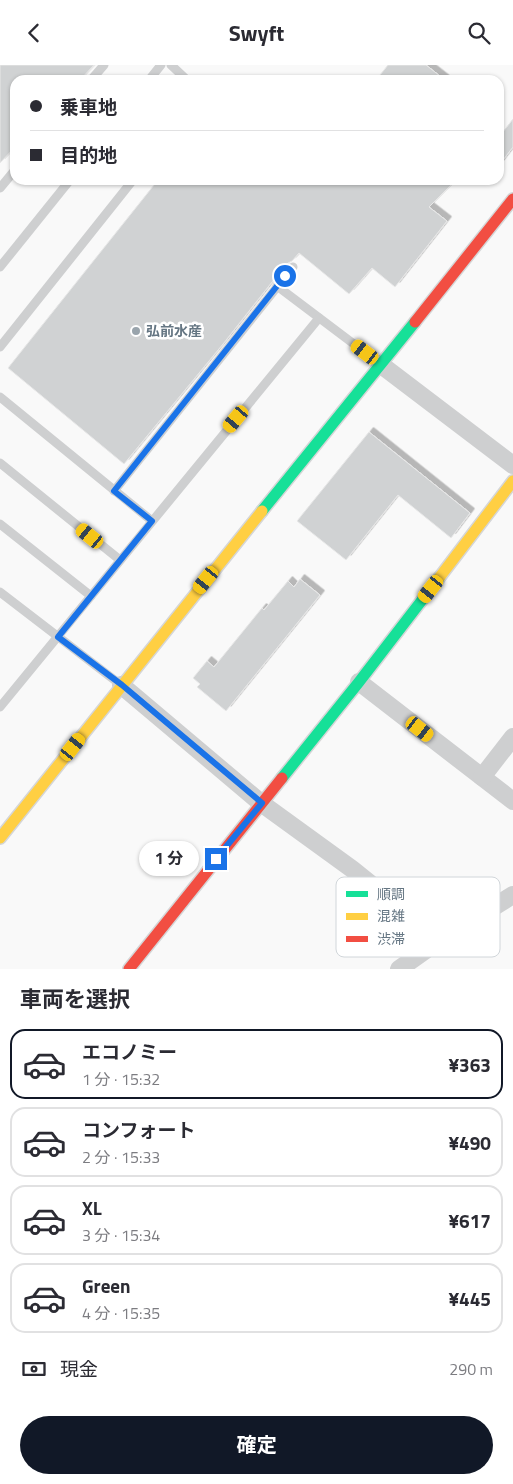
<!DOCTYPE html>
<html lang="ja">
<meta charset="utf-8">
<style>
:root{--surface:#fff;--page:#f7f7f7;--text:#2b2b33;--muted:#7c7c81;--line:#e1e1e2;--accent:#111827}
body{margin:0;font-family:"Titillium Web","Noto Sans JP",sans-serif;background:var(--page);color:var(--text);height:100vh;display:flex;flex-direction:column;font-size:19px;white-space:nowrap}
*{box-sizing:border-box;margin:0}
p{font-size:16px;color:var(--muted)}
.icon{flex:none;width:28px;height:28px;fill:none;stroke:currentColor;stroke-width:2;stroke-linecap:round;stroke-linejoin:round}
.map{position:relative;height:904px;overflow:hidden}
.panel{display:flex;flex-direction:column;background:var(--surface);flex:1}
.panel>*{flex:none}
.banner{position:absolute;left:10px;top:10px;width:494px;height:110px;border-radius:15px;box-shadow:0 1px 4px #0004;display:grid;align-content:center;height:110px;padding:0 20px;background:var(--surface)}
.end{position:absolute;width:22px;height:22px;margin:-11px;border:6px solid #1a73e8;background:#fff;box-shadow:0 0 0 2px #fff}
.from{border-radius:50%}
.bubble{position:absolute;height:35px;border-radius:18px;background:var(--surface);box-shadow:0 1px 4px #0004;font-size:16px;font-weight:700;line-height:35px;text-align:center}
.car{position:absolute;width:15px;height:30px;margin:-15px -8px;border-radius:6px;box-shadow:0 0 4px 1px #0007;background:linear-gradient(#f5c518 24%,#345 0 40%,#f5c518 0 76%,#345 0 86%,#f5c518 0)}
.banner b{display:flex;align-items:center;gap:18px;height:48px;font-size:19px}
.banner b+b{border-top:1px solid var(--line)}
.banner i{width:12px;height:12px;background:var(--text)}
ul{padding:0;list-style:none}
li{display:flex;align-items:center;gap:15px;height:70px;margin:0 10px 8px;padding:0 10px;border:2px solid var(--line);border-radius:15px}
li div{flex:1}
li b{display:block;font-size:19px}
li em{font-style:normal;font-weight:700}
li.selected{border-color:var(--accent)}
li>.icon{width:45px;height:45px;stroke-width:1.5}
h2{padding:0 20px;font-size:22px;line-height:60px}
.pay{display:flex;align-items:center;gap:12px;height:55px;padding:0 20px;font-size:19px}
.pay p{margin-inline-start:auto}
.primary-button{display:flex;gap:10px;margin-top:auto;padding:10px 20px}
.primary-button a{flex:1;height:58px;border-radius:30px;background:var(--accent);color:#fff;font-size:20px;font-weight:700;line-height:58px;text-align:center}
header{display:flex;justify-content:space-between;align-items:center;height:65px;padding:0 20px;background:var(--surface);font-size:22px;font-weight:700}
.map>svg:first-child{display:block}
.building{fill:#d0d2d3;stroke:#e8e8e8;filter:url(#shadow)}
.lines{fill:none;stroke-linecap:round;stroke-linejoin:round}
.fast-casing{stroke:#d5d6d7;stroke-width:14}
.slow-casing{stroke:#d5d6d7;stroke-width:14}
.jam-casing{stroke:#d5d6d7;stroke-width:14}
.lane{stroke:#cecfd0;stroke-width:9}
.street{stroke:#cecfd0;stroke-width:18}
.fast{stroke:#16e098;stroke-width:11}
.slow{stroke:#ffcf43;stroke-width:11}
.jam{stroke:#f24e42;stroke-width:11}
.route{stroke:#1a73e8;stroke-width:6}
.poi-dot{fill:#99a4ac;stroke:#fff;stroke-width:2}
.labels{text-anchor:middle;stroke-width:5;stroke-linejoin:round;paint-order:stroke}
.poi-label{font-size:14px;font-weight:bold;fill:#657683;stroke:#fff;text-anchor:start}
.key{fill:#fff;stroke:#d1d6da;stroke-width:1}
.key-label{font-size:14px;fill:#657683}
</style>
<header><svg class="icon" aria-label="back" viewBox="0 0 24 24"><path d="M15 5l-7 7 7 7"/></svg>Swyft<svg class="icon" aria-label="search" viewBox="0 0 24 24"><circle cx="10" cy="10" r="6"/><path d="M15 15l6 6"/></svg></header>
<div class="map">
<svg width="513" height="904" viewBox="0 0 513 904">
<defs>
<filter id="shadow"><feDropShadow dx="4.5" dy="-4.5" stdDeviation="0" flood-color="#0004"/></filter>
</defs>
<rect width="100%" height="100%" fill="#f9f9f9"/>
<g class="building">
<path d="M0,0h94l-14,15h-65v67l-15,16z"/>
<path d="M388,0h38l19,15h-69z"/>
<path d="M513,54v28l-14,18v-28z"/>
<path d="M158,115h298l-27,27 18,14 -52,66 -23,-19 -23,26 -50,-41 -7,8 -4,2 -16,19 -49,62 -99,120 -116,-96z"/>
<path d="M369,367l101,81 -19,25 -53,-43 -52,65 -49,-39z"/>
<path d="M300,514l20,16 -94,116 -29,-24 3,-3 -7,-6 14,-17 7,6 48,-59 2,2 24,-29 6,6z"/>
</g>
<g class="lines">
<g class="fast-casing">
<g id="fast">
<path d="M262,446l153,-189"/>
<path d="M282,713l77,-96 80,-104"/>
</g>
</g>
<g class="slow-casing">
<g id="slow">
<path d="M439,513l74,-97"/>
<path d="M0,773l262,-327"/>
</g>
</g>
<g class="jam-casing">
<g id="jam">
<path d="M415,257l98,-123"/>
<path d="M129,904l153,-191"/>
</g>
</g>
<g class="lane">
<path d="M171,0l16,15"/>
<path d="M91,15l13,-15"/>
<path d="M149,15l12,-15"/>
<path d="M0,123l15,-18"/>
<path d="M0,202l70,-87"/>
<path d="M277,221l102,77"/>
<path d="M0,282l133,-167"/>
<path d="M0,332l152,124"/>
<path d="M0,398l120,97"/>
<path d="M114,426l179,-224"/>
<path d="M0,459l91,72"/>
<path d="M0,527l121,93"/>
<path d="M0,642l319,-389"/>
</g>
<g class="street">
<path d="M380,299l133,101"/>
<path d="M359,617l154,119"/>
<path d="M121,620l140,118 91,66 88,71"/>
<path d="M482,712l31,-40"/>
<path d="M399,904l41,-29 73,-45"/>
</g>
<use href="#fast" class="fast"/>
<use href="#slow" class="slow"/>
<use href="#jam" class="jam"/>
</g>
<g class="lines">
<path class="route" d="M216,794l46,-56 -140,-118 -64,-48 94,-116 -38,-30 171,-215"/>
</g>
<circle class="poi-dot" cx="136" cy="266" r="5"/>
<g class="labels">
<g class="poi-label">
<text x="146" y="271">弘前水産</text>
</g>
</g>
<rect x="336" y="812" width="164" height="80" rx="8" class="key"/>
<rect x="346" y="826" width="22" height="6" fill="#16e098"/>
<rect x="346" y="848" width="22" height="7" fill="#ffcf43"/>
<rect x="346" y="871" width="22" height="6" fill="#f24e42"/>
<g class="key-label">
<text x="377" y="834">順調</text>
<text x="377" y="856">混雑</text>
<text x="377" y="879">渋滞</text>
</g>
</svg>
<i class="end from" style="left:285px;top:211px"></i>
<i class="end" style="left:216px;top:794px"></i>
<div class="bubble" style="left:139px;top:776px;width:60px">1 分</div>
<i class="car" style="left:365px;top:287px;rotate:307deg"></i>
<i class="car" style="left:236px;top:354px;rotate:220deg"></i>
<i class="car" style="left:90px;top:471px;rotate:309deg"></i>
<i class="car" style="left:206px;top:515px;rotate:219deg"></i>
<i class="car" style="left:431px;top:524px;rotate:218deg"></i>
<i class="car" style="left:420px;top:664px;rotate:128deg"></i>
<i class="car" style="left:73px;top:682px;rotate:38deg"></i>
<div class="banner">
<b><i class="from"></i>乗車地</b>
<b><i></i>目的地</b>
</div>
</div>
<section class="panel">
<h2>車両を選択</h2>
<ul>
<li class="selected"><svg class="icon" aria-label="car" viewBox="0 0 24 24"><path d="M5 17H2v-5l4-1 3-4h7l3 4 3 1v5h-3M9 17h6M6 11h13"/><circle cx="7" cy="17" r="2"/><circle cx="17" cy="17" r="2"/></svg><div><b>エコノミー</b><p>1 分 · 15:32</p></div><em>¥363</em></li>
<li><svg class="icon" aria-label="car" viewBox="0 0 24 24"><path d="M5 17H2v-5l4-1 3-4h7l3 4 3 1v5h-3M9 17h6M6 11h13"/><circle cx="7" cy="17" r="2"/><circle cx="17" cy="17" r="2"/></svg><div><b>コンフォート</b><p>2 分 · 15:33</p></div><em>¥490</em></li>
<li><svg class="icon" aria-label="car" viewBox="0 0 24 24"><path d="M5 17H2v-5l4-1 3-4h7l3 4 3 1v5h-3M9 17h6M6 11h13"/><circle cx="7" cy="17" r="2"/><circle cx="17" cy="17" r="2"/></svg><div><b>XL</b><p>3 分 · 15:34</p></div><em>¥617</em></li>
<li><svg class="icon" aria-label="car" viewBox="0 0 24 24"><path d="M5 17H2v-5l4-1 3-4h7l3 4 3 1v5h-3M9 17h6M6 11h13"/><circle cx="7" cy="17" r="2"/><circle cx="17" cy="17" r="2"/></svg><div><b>Green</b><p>4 分 · 15:35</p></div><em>¥445</em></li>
</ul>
<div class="pay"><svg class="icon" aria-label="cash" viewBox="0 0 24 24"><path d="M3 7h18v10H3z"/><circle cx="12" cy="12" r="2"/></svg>現金<p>290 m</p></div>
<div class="primary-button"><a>確定</a></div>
</section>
